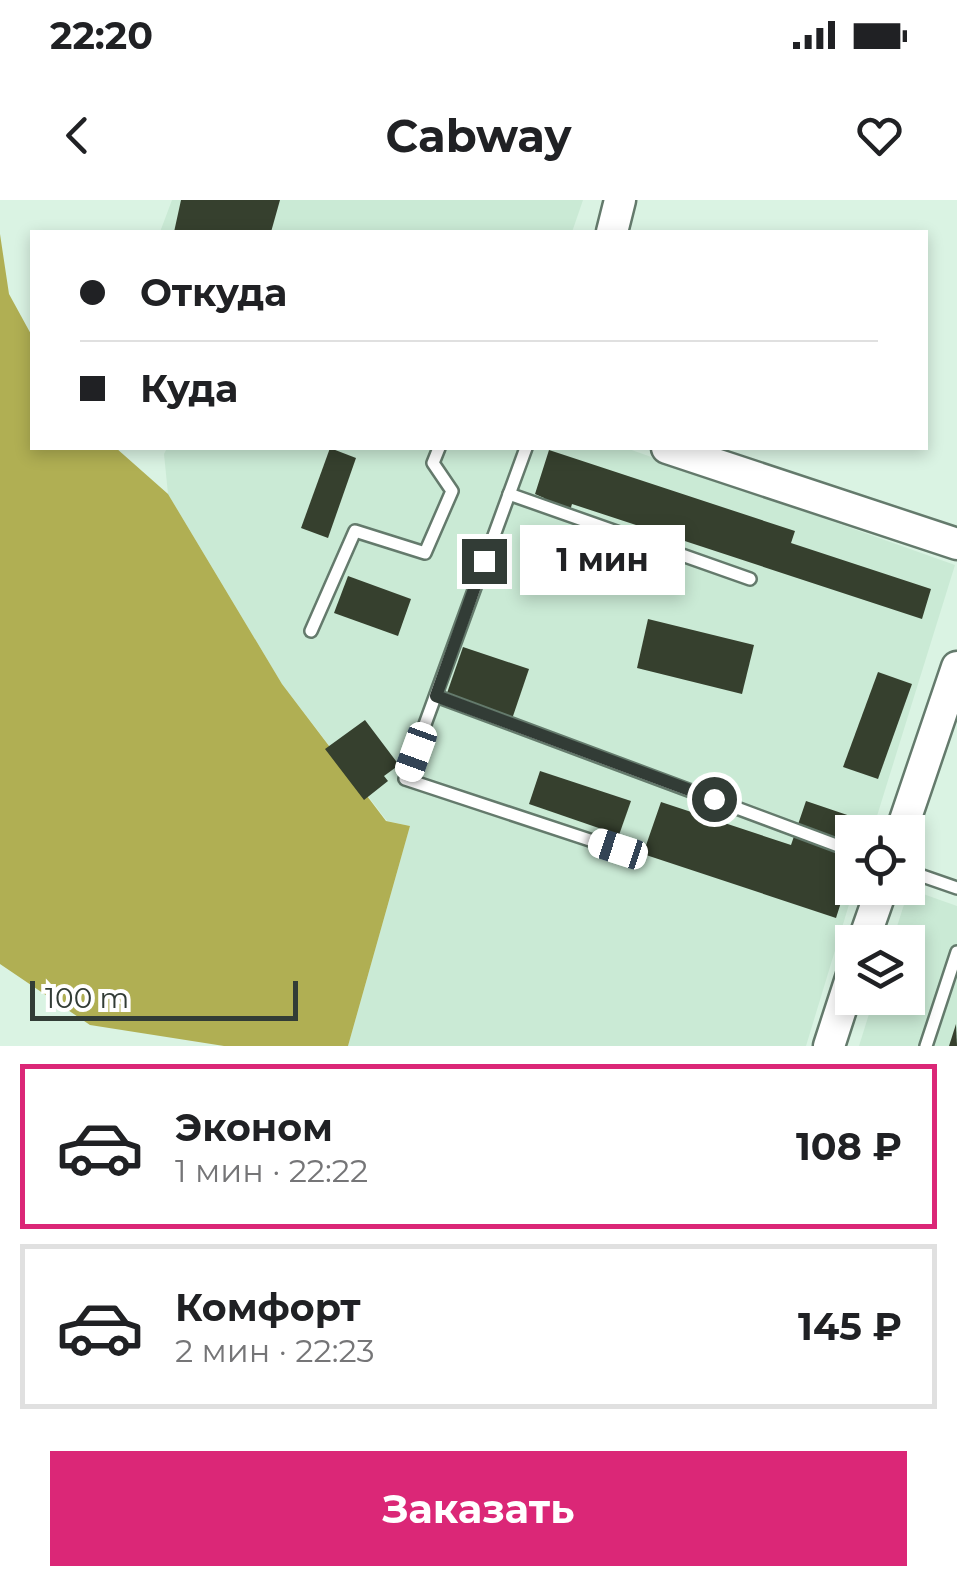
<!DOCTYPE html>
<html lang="ru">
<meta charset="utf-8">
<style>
:root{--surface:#fff;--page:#f6f6f6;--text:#202124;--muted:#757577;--line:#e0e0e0;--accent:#db2777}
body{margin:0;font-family:Montserrat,sans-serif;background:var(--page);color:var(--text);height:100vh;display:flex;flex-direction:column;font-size:38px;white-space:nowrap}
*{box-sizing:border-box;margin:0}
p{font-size:32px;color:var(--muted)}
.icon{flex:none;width:55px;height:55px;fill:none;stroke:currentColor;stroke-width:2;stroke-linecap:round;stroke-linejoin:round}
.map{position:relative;height:846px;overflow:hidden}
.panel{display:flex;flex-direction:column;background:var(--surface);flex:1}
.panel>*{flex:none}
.banner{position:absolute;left:30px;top:30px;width:898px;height:220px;border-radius:0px;box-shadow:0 5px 15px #0003;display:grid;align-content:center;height:220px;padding:0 50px;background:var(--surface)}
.fabs{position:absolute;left:835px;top:615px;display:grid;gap:20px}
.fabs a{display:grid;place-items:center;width:90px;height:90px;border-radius:0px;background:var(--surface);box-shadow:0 5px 15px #0003;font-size:50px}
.scale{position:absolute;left:30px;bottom:25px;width:268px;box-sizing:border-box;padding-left:10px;border:5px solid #323c36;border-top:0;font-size:28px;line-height:35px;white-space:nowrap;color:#323c36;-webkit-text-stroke:8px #fff;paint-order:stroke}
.end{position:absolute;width:45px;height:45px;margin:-22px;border:12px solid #323c36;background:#fff;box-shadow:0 0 0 5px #fff}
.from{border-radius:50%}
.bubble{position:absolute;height:70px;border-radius:0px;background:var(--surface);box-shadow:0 5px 15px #0003;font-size:32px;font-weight:700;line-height:70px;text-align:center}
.car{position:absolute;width:30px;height:60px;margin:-30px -15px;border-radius:12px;box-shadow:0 0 8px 2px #0007;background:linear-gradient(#fff 24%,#345 0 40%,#fff 0 76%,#345 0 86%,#fff 0)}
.banner b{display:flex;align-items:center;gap:35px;height:95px;font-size:38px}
.banner b+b{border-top:2px solid var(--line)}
.banner i{width:25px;height:25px;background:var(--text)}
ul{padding:18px 0 0;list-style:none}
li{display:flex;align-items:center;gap:30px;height:165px;margin:0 20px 15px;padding:0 30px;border:5px solid var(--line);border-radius:0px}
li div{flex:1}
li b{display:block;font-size:38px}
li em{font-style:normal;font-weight:700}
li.on{border-color:var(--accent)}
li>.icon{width:90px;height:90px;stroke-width:1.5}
.button{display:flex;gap:20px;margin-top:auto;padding:20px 50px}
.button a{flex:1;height:115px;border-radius:0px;background:var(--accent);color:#fff;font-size:40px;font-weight:700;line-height:115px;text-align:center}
.status{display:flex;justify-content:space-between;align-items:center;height:70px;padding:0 50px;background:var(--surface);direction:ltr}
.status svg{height:28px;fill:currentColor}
header{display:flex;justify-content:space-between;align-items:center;height:130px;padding:0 50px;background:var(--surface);font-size:45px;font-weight:700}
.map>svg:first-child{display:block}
.built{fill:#caead5}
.forest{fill:#b0af53}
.building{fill:#36402e}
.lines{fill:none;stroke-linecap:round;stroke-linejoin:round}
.service-casing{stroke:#647a6c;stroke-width:16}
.secondary-casing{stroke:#647a6c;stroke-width:35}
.service{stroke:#fff;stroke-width:11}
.secondary{stroke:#fff;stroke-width:30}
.route{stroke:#323c36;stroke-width:12}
</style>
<div class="status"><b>22:20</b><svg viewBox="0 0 49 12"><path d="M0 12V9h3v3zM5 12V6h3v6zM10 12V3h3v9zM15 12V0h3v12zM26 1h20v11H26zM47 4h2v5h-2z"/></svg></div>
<header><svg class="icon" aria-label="back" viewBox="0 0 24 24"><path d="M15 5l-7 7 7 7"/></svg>Cabway<svg class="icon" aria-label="heart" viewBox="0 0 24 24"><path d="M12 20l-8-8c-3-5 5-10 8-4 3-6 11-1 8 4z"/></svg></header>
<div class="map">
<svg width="957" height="846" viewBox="0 0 957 846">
<rect width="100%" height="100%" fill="#daf3e3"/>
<g class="built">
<path d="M172,0h411l-11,32h-412z"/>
<path d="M167,248h459l329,117 -83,267h-20l2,56 -48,158h-458l62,-220 -23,-5 -105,-137 -114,-190 -4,-40z"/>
<path d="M909,689l48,17v140h-98l15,-48h34v-56h-16z"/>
</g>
<path class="forest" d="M0,34l9,60 23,42v112h84l52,46 114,190 104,137 24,5 -62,220h-124l-134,-21 -90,-61z"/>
<g class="building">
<path d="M181,0h99l-9,32h-97z"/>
<path d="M330,248l26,10 -28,80 -27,-10z"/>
<path d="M549,250l246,81 -4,12 140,46 -9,30 -350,-115 -3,10 -27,-9 2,-7 -9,-4z"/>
<path d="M348,376l63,23 -13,37 -64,-23z"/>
<path d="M648,419l106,26 -12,49 -105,-26z"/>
<path d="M463,447l66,22 -17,50 -66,-23z"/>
<path d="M878,472l34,12 -34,95 -35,-12z"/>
<path d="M365,520l34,45 -15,11 4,5 -24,19 -39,-51z"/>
<path d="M540,571l91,30 -12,34 -90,-31z"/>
<path d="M806,601l62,21 -4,10h-12v36l-16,50 -193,-64 18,-52 130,43z"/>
<path d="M956,824l1,22h-8z"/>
</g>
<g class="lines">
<g class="service-casing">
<g id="service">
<path d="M526,248l-121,331 212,70"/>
<path d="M509,294l241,85"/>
<path d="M311,431l44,-100 70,22 27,-62 -19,-28 6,-15"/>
<path d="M436,496l416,155"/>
<path d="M908,671l49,17"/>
<path d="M926,846l31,-94"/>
</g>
</g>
<g class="secondary-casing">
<g id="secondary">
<path d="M612,32l8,-32"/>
<path d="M667,248l290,96"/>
<path d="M901,632l56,-165"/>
<path d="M863,742l19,-54"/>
<path d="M829,846l23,-71"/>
</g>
</g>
<use href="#service" class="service"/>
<use href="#secondary" class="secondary"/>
</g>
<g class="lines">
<path class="route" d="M484,361l-48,135 278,103"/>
</g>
</svg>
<div class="fabs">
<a><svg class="icon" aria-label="locate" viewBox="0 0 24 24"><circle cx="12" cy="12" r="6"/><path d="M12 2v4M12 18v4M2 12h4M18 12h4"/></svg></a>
<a><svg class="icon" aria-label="layers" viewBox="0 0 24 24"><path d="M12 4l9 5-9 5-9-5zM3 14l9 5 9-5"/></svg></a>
</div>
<div class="scale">100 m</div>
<i class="end from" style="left:714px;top:599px"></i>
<i class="end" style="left:484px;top:361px"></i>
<div class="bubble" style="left:520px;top:325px;width:165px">1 мин</div>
<i class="car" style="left:416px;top:552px;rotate:200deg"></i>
<i class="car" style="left:618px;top:649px;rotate:288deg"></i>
<div class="banner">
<b><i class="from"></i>Откуда</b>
<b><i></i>Куда</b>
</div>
</div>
<section class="panel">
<ul>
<li class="on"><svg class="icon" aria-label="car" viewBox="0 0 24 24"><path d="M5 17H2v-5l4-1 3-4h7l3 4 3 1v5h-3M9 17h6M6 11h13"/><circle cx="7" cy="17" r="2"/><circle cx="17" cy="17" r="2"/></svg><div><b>Эконом</b><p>1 мин · 22:22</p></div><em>108 ₽</em></li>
<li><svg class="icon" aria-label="car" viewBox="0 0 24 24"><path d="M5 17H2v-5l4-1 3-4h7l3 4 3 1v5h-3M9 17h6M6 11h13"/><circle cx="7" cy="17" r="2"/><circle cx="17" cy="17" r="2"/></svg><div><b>Комфорт</b><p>2 мин · 22:23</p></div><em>145 ₽</em></li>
</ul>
<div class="button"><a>Заказать</a></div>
</section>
